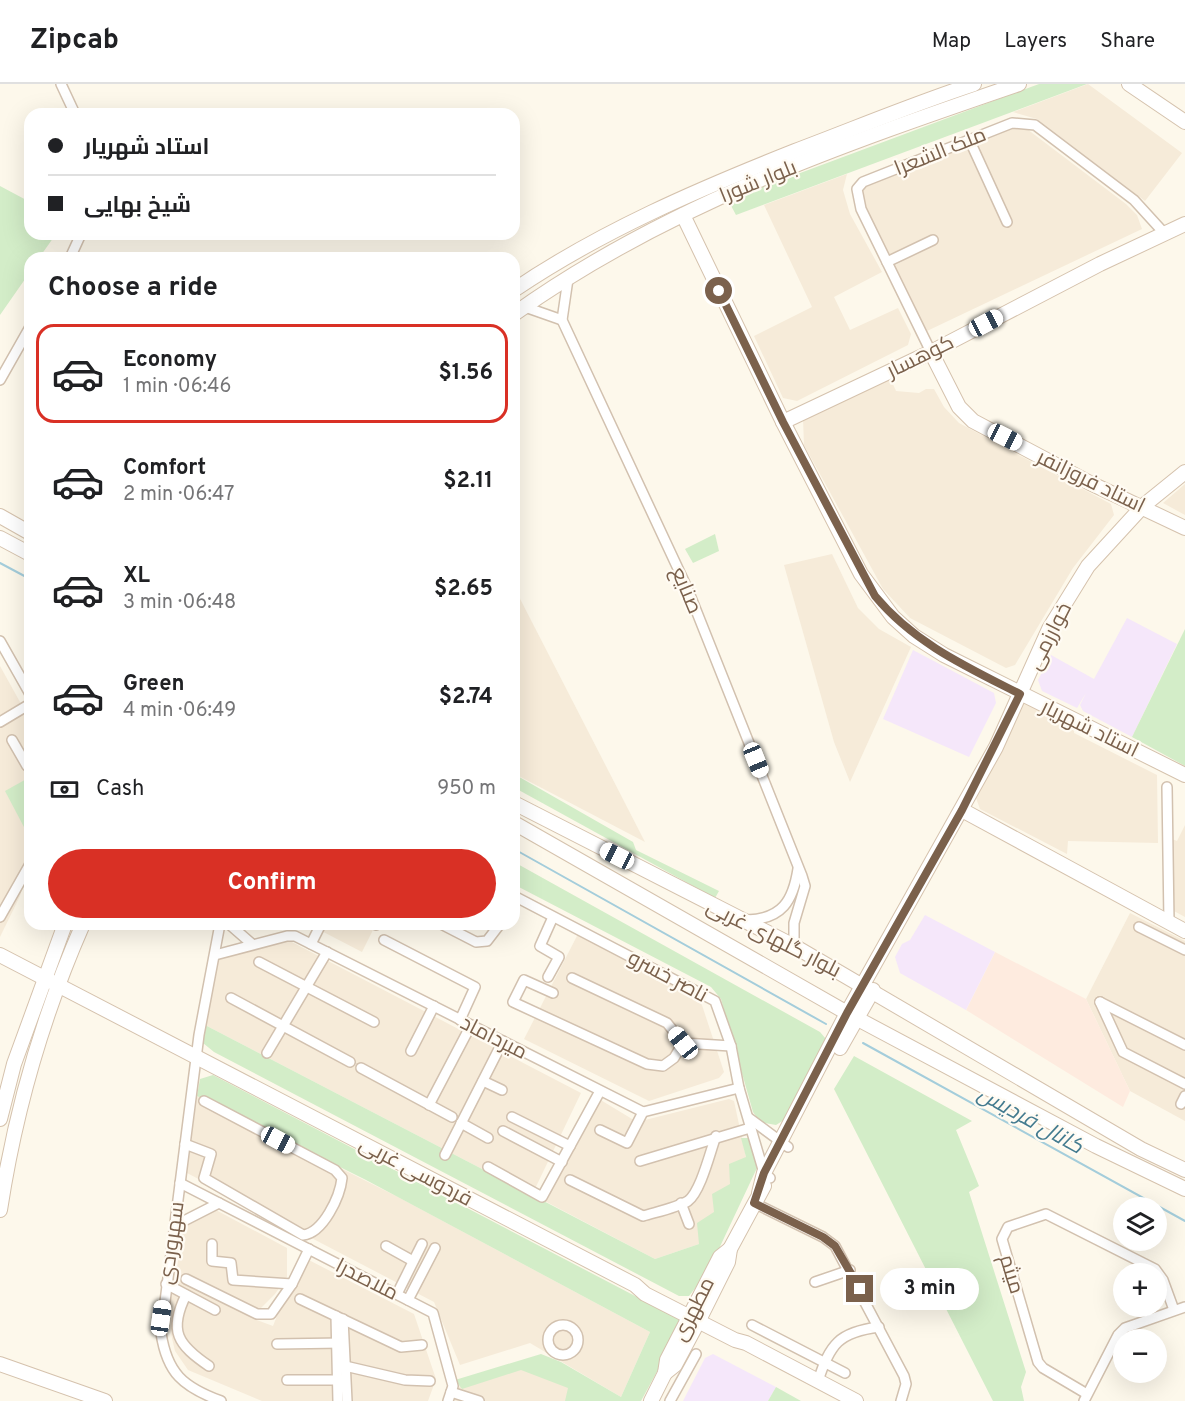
<!DOCTYPE html>
<meta charset="utf-8">
<style>
:root{--surface:#fff;--page:#f2f2f2;--text:#202124;--muted:#757577;--line:#e0e0e0;--accent:#d93025}
body{margin:0;font-family:Overpass,Cairo,sans-serif;background:var(--page);color:var(--text);height:100vh;display:flex;flex-direction:column;font-size:22px;white-space:nowrap}
*{box-sizing:border-box;margin:0}
p{font-size:20px;color:var(--muted)}
.icon{flex:none;width:33px;height:33px;fill:none;stroke:currentColor;stroke-width:2;stroke-linecap:round;stroke-linejoin:round}
.map{position:relative;flex:1;overflow:hidden}
.sheet{position:absolute;left:24px;top:168px;width:496px;height:678px;display:flex;flex-direction:column;background:var(--surface);border-radius:18px;box-shadow:0 6px 24px #0002}
.sheet>*{flex:none}
.banner{position:absolute;left:24px;top:24px;width:496px;height:132px;border-radius:18px;box-shadow:0 6px 24px #0002;display:grid;align-content:center;height:132px;padding:0 24px;background:var(--surface)}
.tools{position:absolute;left:1113px;top:1113px;display:grid;gap:12px}
.tools a{display:grid;place-items:center;width:54px;height:54px;border-radius:50%;background:var(--surface);box-shadow:0 6px 24px #0002;font-size:30px}
.end{position:absolute;width:27px;height:27px;margin:-14px;border:8px solid #7b614c;background:#fff;box-shadow:0 0 0 3px #fff}
.from{border-radius:50%}
.bubble{position:absolute;height:42px;border-radius:21px;background:var(--surface);box-shadow:0 6px 24px #0002;font-size:20px;font-weight:700;line-height:42px;text-align:center}
.car{position:absolute;width:18px;height:36px;margin:-18px -9px;border-radius:8px;box-shadow:0 0 4px 2px #0007;background:linear-gradient(#fff 24%,#345 0 40%,#fff 0 76%,#345 0 86%,#fff 0)}
.banner b{display:flex;align-items:center;gap:21px;height:57px;font-size:22px}
.banner b+b{border-top:2px solid var(--line)}
.banner i{width:15px;height:15px;background:var(--text)}
ul{padding:0;list-style:none}
li{display:flex;align-items:center;gap:18px;height:99px;margin:0 12px 9px;padding:0 12px;border:3px solid transparent;border-radius:18px}
li div{flex:1}
li b{display:block;font-size:22px}
li em{font-style:normal;font-weight:700}
li.selected{border-color:var(--accent)}
li>.icon{width:54px;height:54px;stroke-width:1.5}
h2{padding:0 24px;font-size:27px;line-height:72px}
.pay{display:flex;align-items:center;gap:15px;height:66px;padding:0 24px;font-size:22px}
.pay p{margin-inline-start:auto}
.primary-button{display:flex;gap:12px;margin-top:auto;padding:12px 24px}
.primary-button a{flex:1;height:69px;border-radius:36px;background:var(--accent);color:#fff;font-size:24px;font-weight:700;line-height:69px;text-align:center}
header{display:flex;align-items:center;gap:36px;box-sizing:border-box;height:84px;padding:0 30px;background:var(--surface);border-bottom:2px solid var(--line)}
header strong{font-size:28px}
nav{display:flex;gap:33px;margin-inline-start:auto;font-size:21px}
.map>svg:first-child{display:block}
.residential{fill:#f6ebd9}
.commercial{fill:#feebdf}
.education{fill:#f5e7fa}
.green{fill:#d3edc8}
.lines{fill:none;stroke-linecap:round;stroke-linejoin:round}
.stream{stroke:#a4cddb;stroke-width:2}
.street-casing{stroke:#d2c1af;stroke-width:12}
.secondary-casing{stroke:#d5c2ad;stroke-width:16}
.street{stroke:#fff;stroke-width:9}
.secondary{stroke:#fff;stroke-width:14}
.route{stroke:#7b614c;stroke-width:8}
.labels{text-anchor:middle;stroke-width:4.5;stroke-linejoin:round;paint-order:stroke}
.street-label{font-size:21px;fill:#7b614c;stroke:#fffbf3}
.water-label{font-size:22px;font-style:italic;fill:#447b8f;stroke:#fffbf3}
</style>
<header>
<strong>Zipcab</strong>
<nav><a>Map</a><a>Layers</a><a>Share</a></nav>
</header>
<div class="map">
<svg width="1185" height="1317" viewBox="0 0 1185 1317">
<rect width="100%" height="100%" fill="#fdf8eb"/>
<g class="residential">
<path d="M1088,0l94,69 -37,48 -108,-82 -24,-7z"/>
<path d="M1023,42l103,78 11,11 5,14 -215,102 -33,-65 44,-24 -4,-6 -45,23 -28,-58v-11l7,-7 145,-56z"/>
<path d="M847,90l-4,16 7,24 32,58 -48,25 16,33 48,-22 13,26 -3,11 -111,56 -14,-3 -29,-62 58,-29 -48,-102z"/>
<path d="M884,295l8,3 4,9 23,2 7,-4h8l10,18 15,16 152,81 3,11 -41,53 -58,97 -9,3 -96,-50 -27,-29 -79,-144 -1,-26z"/>
<path d="M1185,400v31l-22,-12z"/>
<path d="M832,470l26,54 21,21 32,18 -61,135 -16,-40 -50,-177z"/>
<path d="M515,505l130,253 -130,-68z"/>
<path d="M0,582l30,54v141l-10,35 -20,41z"/>
<path d="M1023,616l29,12 22,17v4l83,42 1,68 -90,-2 -1,13 -87,-45 -4,-11z"/>
<path d="M1185,741v92l-13,-7v-71l5,2z"/>
<path d="M1130,829l55,28v180l-55,-30 -44,-92z"/>
<path d="M308,840h68l-14,28z"/>
<path d="M578,850l122,65 24,73 -5,6 -70,23 -125,-62z"/>
<path d="M288,856l293,153 -49,102 -327,-170 13,-68z"/>
<path d="M197,1012l201,101 252,135 -29,65 -91,-54 -70,22 -26,-63 -247,-129z"/>
<path d="M599,1015l38,23 92,-23 5,2 12,56 -47,87 -44,15 -116,-61z"/>
<path d="M214,1125l73,39v29l-12,17 -24,24 22,8 28,-70 113,58 22,65 -8,22h-166l-74,-31 -13,-19 -9,-38 11,-86z"/>
<path d="M520,1281l84,36h-149l5,-17z"/>
</g>
<path class="commercial" d="M995,868l91,47 44,92 -7,16 -157,-97z"/>
<g class="education">
<path d="M1127,534l50,26 -45,93 -49,-26 -3,-6 6,-12 -9,15 -35,-17 -4,-11 13,-25 43,24z"/>
<path d="M913,566l81,43 2,10 -27,54 -86,-38z"/>
<path d="M925,831l70,37 -29,58 -66,-37 -5,-16 7,-13 8,-4z"/>
<path d="M713,1270l63,33 -8,14h-85l22,-43z"/>
</g>
<g class="green">
<path d="M1039,0h48l-351,131 -8,-15z"/>
<path d="M0,102l30,16v32h26l-17,24h-9v14l-30,43z"/>
<path d="M715,450l4,17 -26,12 -8,-14z"/>
<path d="M1185,545v137l-53,-29z"/>
<path d="M514,690l119,68 3,8 83,41 -4,7 -200,-110z"/>
<path d="M30,693v43l-5,9 -20,-38z"/>
<path d="M514,778l306,170 6,7 -10,25 -32,56 -8,5 -16,-3 -7,-10 -32,-113 -10,-12 -196,-102z"/>
<path d="M205,941l450,234 44,-15 -2,-21 17,-11 -2,-18 18,-10 -1,-20 17,-7 -5,-19h8l8,30 -49,104 -19,24h-10l-465,-244 -11,-9z"/>
<path d="M854,972l118,65 -16,9 23,56 -10,6 57,180 -5,15 3,14h-31l-159,-312z"/>
<path d="M213,991l466,244 1,10 -39,72h-76l3,-13 -47,-18 -59,19 -7,-9 86,-26 20,8 60,35 29,-65 -284,-152 -169,-84 3,-17z"/>
<path d="M776,1303l25,14h-33z"/>
</g>
<g class="lines">
<g class="stream">
<path d="M0,479l30,16"/>
<path d="M514,765l312,175"/>
<path d="M863,959l322,178"/>
</g>
<g class="street-casing">
<g id="street">
<path d="M61,0l14,30"/>
<path d="M969,55l38,83"/>
<path d="M70,174l11,-24"/>
<path d="M887,178l46,-22"/>
<path d="M568,195l-6,41 126,270 114,286 3,10 -11,37v23"/>
<path d="M525,223l37,13"/>
<path d="M931,268l-70,-143 -4,-20 6,-7 149,-59 23,2 99,75 31,34"/>
<path d="M0,296l30,-53"/>
<path d="M0,557l30,53"/>
<path d="M0,638l30,-18"/>
<path d="M12,656l15,26 3,-2"/>
<path d="M1167,703l2,135"/>
<path d="M514,812l201,105 16,45 8,42 25,85 6,5"/>
<path d="M0,833l30,-53"/>
<path d="M747,836c35,-1 46,-19 51,-51"/>
<path d="M220,840l-21,111 -38,298c6,40 22,54 60,68"/>
<path d="M229,840l23,20"/>
<path d="M375,840l1,1"/>
<path d="M441,840l35,18 11,-1 13,-17"/>
<path d="M1139,843l46,23"/>
<path d="M384,856l91,47 -15,33"/>
<path d="M311,860l10,-20"/>
<path d="M215,871l72,-19h8l348,176 96,-24"/>
<path d="M259,878l115,60"/>
<path d="M548,893l11,-20 -19,-11 13,-29"/>
<path d="M572,894l95,45 16,20 48,3"/>
<path d="M553,909l-29,-13 -11,22 134,62 16,2 11,-8 9,-15"/>
<path d="M231,914l119,64"/>
<path d="M1100,918l23,50 62,32"/>
<path d="M1100,918l85,43"/>
<path d="M411,967l23,-45"/>
<path d="M267,969l60,-101"/>
<path d="M361,984l91,49"/>
<path d="M483,997l19,9"/>
<path d="M1181,1020l4,-8"/>
<path d="M429,1021l42,-80"/>
<path d="M512,1033l58,29"/>
<path d="M749,1034l39,29"/>
<path d="M461,1039l27,15"/>
<path d="M600,1046l27,13 16,-31"/>
<path d="M503,1047l59,31"/>
<path d="M185,1060l26,10 -7,24 99,57c20,-2 37,-38 39,-57l-7,-8 -131,-69"/>
<path d="M445,1071l58,-114"/>
<path d="M640,1077l110,-33"/>
<path d="M488,1083l54,30 58,-106"/>
<path d="M570,1096l73,36c13,-4 33,-8 45,-15 13,-10 22,-49 28,-65"/>
<path d="M180,1099l253,130 20,73 -5,15"/>
<path d="M681,1119l8,21"/>
<path d="M754,1119l69,34 12,9 69,130 2,8 -5,17"/>
<path d="M174,1142l45,-23"/>
<path d="M212,1160v17l19,2 2,17 59,4"/>
<path d="M386,1162l27,15"/>
<path d="M186,1195l71,35h14l21,-30 17,-35"/>
<path d="M815,1198l35,-12"/>
<path d="M166,1200l49,26"/>
<path d="M397,1210l25,-50"/>
<path d="M186,1211c-18,36 -8,50 23,71"/>
<path d="M300,1215l101,48 21,-2"/>
<path d="M408,1216l27,-52"/>
<path d="M336,1232l2,85"/>
<path d="M343,1235l4,82"/>
<circle cx="563" cy="1256" r="15"/>
<path d="M752,1241l93,48"/>
<path d="M277,1260l65,-1"/>
<path d="M345,1282l60,14 25,1"/>
<path d="M287,1296h57"/>
<path d="M818,1297c12,-37 21,-49 61,-54"/>
<path d="M451,1308l28,9"/>
<path d="M1087,1310l-44,-26 -5,-6 -36,-123 6,-12 38,-13 109,55 8,11 11,30"/>
<path d="M670,1317l26,-47"/>
<path d="M1084,1317l34,-66 7,-7 60,-21"/>
</g>
</g>
<g class="secondary-casing">
<g id="secondary">
<path d="M1129,0l56,38"/>
<path d="M683,131l100,207 78,152 32,43 21,19 30,19 241,120"/>
<path d="M514,206c87,-59 185,-101 281,-139 61,-23 118,-47 179,-67"/>
<path d="M514,230c152,-109 330,-170 505,-230"/>
<path d="M931,268l28,55 14,14 117,62 95,45"/>
<path d="M783,338l148,-70 169,-88 85,-40"/>
<path d="M0,432l30,17"/>
<path d="M0,454l30,16"/>
<path d="M514,719l280,143 347,203 44,21"/>
<path d="M962,726l223,121"/>
<path d="M514,739l342,195 240,128 89,43"/>
<path d="M0,871l635,330 10,9 90,46 11,3 110,58"/>
<path d="M840,964l33,-58"/>
<path d="M0,1035l14,-55 51,-140"/>
<path d="M759,1109l5,-20 83,-160 149,-266 53,-118 39,-63 55,-60 42,-34"/>
<path d="M0,1126c15,-98 43,-195 83,-286"/>
<path d="M0,1280l105,37"/>
<path d="M665,1289l10,-8 23,-43 30,-60 2,-13 34,-63"/>
<path d="M651,1317l14,-28 2,-13 53,-103 10,-8"/>
</g>
</g>
<use href="#street" class="street"/>
<use href="#secondary" class="secondary"/>
</g>
<g class="lines">
<path class="route" d="M719,207l64,131 92,174c39,47 92,71 145,98l-58,116 -115,203 -83,160 -10,30 69,34 12,9 25,43"/>
</g>
<g class="labels">
<g class="street-label">
<text transform="translate(940 67) rotate(-22)" y="7">ملک الشعرا</text>
<text transform="translate(758 97) rotate(-22)" y="7">بلوار شورا</text>
<text transform="translate(920 272) rotate(-26)" y="7">کوهسار</text>
<text transform="translate(1091 397) rotate(26)" y="7">استاد فروزانفر</text>
<text transform="translate(687 506) rotate(67)" y="7">صنایع</text>
<text transform="translate(1049 552) rotate(-63)" y="7">خوارزمی</text>
<text transform="translate(1090 644) rotate(26)" y="7">استاد شهریار</text>
<text transform="translate(774 854) rotate(27)" y="7">بلوار گلهای غربی</text>
<text transform="translate(668 892) rotate(28)" y="7">ناصر خسرو</text>
<text transform="translate(494 953) rotate(27)" y="7">میرداماد</text>
<text transform="translate(416 1087) rotate(28)" y="7">فردوسی غربی</text>
<text transform="translate(171 1159) rotate(-82)" y="7">سهروردی</text>
<text transform="translate(1012 1190) rotate(73)" y="7">میثم</text>
<text transform="translate(367 1195) rotate(27)" y="7">ملاصدرا</text>
<text transform="translate(693 1225) rotate(-63)" y="7">مطهری</text>
</g>
<g class="water-label">
<text transform="translate(1031 1035) rotate(29)" y="8">کانال فردیس</text>
</g>
</g>
</svg>
<div class="tools">
<a><svg class="icon" aria-label="layers" viewBox="0 0 24 24"><path d="M12 4l9 5-9 5-9-5zM3 14l9 5 9-5"/></svg></a>
<a>+</a>
<a>−</a>
</div>
<i class="end from" style="left:719px;top:207px"></i>
<i class="end" style="left:860px;top:1205px"></i>
<div class="bubble" style="left:880px;top:1184px;width:99px">3 min</div>
<i class="car" style="left:986px;top:239px;rotate:62deg"></i>
<i class="car" style="left:1005px;top:353px;rotate:117deg"></i>
<i class="car" style="left:756px;top:676px;rotate:158deg"></i>
<i class="car" style="left:617px;top:772px;rotate:297deg"></i>
<i class="car" style="left:683px;top:959px;rotate:321deg"></i>
<i class="car" style="left:278px;top:1056px;rotate:118deg"></i>
<i class="car" style="left:161px;top:1234px;rotate:8deg"></i>
<div class="banner">
<b><i class="from"></i>استاد شهریار</b>
<b><i></i>شیخ بهایی</b>
</div>
<section class="sheet">
<h2>Choose a ride</h2>
<ul>
<li class="selected"><svg class="icon" aria-label="car" viewBox="0 0 24 24"><path d="M5 17H2v-5l4-1 3-4h7l3 4 3 1v5h-3M9 17h6M6 11h13"/><circle cx="7" cy="17" r="2"/><circle cx="17" cy="17" r="2"/></svg><div><b>Economy</b><p>1 min · 06:46</p></div><em>$1.56</em></li>
<li><svg class="icon" aria-label="car" viewBox="0 0 24 24"><path d="M5 17H2v-5l4-1 3-4h7l3 4 3 1v5h-3M9 17h6M6 11h13"/><circle cx="7" cy="17" r="2"/><circle cx="17" cy="17" r="2"/></svg><div><b>Comfort</b><p>2 min · 06:47</p></div><em>$2.11</em></li>
<li><svg class="icon" aria-label="car" viewBox="0 0 24 24"><path d="M5 17H2v-5l4-1 3-4h7l3 4 3 1v5h-3M9 17h6M6 11h13"/><circle cx="7" cy="17" r="2"/><circle cx="17" cy="17" r="2"/></svg><div><b>XL</b><p>3 min · 06:48</p></div><em>$2.65</em></li>
<li><svg class="icon" aria-label="car" viewBox="0 0 24 24"><path d="M5 17H2v-5l4-1 3-4h7l3 4 3 1v5h-3M9 17h6M6 11h13"/><circle cx="7" cy="17" r="2"/><circle cx="17" cy="17" r="2"/></svg><div><b>Green</b><p>4 min · 06:49</p></div><em>$2.74</em></li>
</ul>
<div class="pay"><svg class="icon" aria-label="cash" viewBox="0 0 24 24"><path d="M3 7h18v10H3z"/><circle cx="12" cy="12" r="2"/></svg>Cash<p>950 m</p></div>
<div class="primary-button"><a>Confirm</a></div>
</section>
</div>
